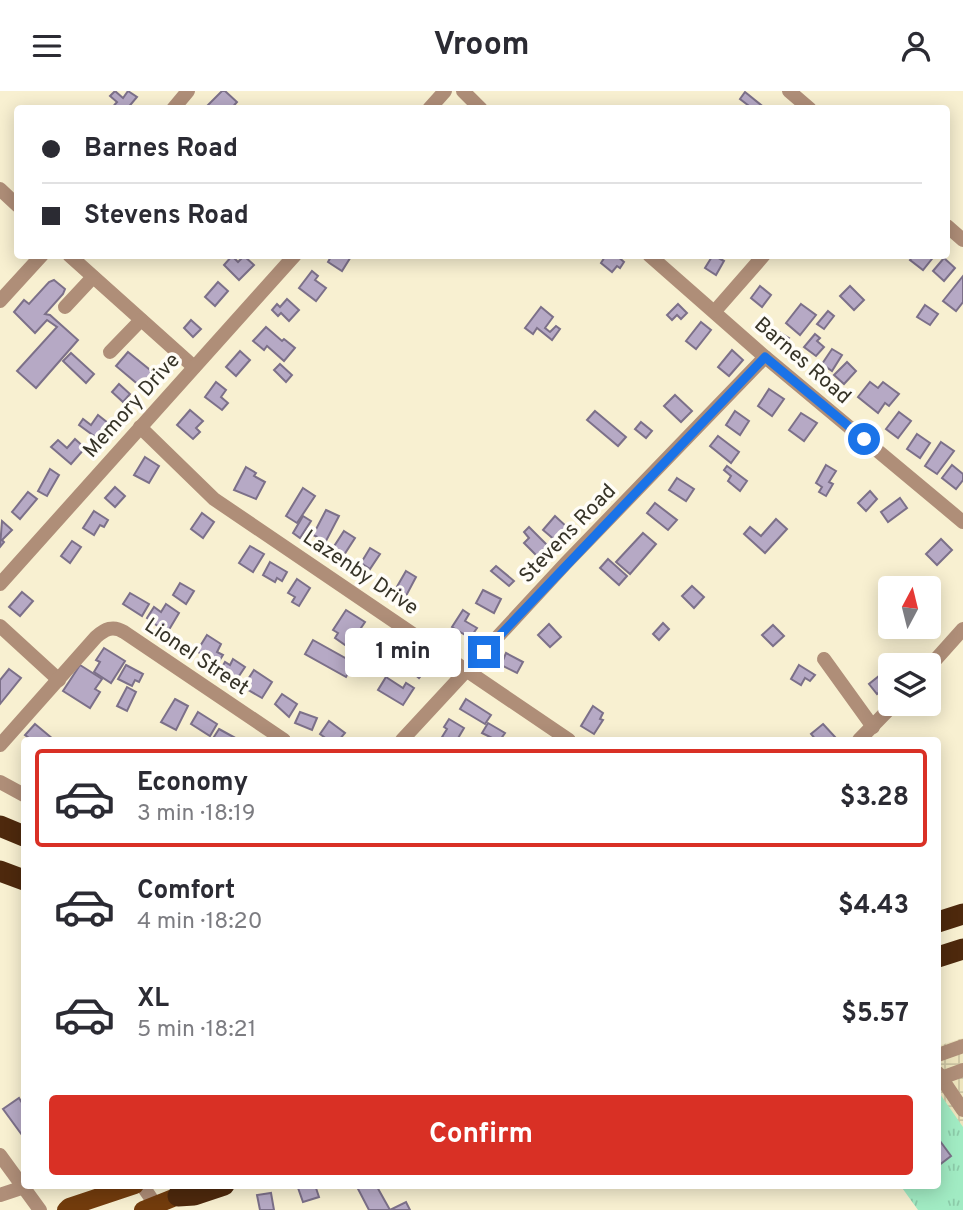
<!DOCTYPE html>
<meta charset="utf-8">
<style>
:root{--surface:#fff;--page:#f7f7f7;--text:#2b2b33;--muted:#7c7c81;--line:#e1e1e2;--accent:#d93025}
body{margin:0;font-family:Overpass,sans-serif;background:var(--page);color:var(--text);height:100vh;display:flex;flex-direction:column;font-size:26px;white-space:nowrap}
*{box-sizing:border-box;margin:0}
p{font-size:23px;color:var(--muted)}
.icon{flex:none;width:38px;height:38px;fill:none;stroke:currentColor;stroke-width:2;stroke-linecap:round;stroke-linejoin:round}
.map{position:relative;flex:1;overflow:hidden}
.sheet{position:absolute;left:21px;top:646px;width:920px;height:452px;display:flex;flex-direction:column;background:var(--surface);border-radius:7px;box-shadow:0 4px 18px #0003}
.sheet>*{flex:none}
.banner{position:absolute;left:14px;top:14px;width:936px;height:154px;border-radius:7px;box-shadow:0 4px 18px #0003;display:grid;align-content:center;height:154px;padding:0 28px;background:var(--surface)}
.needle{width:46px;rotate:7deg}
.buttons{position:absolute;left:878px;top:485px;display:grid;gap:14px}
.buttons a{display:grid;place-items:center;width:63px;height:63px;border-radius:7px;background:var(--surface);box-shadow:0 4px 18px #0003;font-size:35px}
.end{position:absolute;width:32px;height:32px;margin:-16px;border:9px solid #1a73e8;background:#fff;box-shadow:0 0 0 4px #fff}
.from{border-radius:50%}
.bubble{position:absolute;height:49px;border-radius:7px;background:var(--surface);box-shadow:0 4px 18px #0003;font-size:23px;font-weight:700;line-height:49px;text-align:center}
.banner b{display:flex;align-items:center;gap:24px;height:66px;font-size:26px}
.banner b+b{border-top:2px solid var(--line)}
.banner i{width:18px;height:18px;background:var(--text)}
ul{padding:12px 0 0;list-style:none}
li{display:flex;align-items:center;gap:21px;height:98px;margin:0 14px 10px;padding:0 14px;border:4px solid transparent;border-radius:7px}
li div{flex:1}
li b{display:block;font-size:26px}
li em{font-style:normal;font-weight:700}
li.on{border-color:var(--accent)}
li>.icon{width:63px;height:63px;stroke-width:1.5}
.cta{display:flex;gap:14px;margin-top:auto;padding:14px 28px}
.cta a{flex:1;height:80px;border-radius:7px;background:var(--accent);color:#fff;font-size:28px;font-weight:700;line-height:80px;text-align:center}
header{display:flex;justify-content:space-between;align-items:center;height:91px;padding:0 28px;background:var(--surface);font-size:32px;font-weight:700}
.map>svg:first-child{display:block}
.industrial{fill:url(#industrial-grid)}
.grass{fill:url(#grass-tufts)}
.building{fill:#b6a9c5;stroke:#7c7089;stroke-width:2}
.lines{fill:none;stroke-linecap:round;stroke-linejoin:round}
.minor{stroke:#af8e78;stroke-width:14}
.major{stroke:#733c0d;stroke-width:18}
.highway{stroke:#4e290d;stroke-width:21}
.route{stroke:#1a73e8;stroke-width:9}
.labels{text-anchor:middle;stroke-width:7;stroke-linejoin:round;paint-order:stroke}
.street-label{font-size:21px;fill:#363327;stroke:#fffdf7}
</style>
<header><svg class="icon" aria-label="menu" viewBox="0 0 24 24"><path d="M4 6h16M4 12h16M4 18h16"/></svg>Vroom<svg class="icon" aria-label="person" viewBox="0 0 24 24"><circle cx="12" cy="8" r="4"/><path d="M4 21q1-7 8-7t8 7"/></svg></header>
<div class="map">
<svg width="963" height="1119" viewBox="0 0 963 1119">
<defs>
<pattern id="industrial-grid" width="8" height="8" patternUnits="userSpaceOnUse" patternTransform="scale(1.75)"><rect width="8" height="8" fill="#ede4bd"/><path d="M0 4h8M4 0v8" fill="none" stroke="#ccc4a2"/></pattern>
<pattern id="grass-tufts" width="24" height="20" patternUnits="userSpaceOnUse" patternTransform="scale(1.75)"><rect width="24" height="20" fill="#a1ebc3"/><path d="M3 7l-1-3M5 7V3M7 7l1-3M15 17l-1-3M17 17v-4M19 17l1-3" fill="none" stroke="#8bcaa8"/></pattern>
</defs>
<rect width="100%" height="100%" fill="#f8f0d1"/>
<path class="industrial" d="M963,947v92l-25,-39v-45z"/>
<path class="grass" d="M938,1000l25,36v83h-45l-18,-25h38z"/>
<g class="building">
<path d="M115,0l8,7 5,-7 9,6 -10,12h-16l6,-7 -7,-6z"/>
<path d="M222,0h3l12,11 -6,7h-19l-4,-4z"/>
<path d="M745,1l21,17h-19l2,-3 -9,-7z"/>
<path d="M332,164h20l-10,16 -14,-9z"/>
<path d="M606,164h10l8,7 -4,6 -3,-2 -5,6 -11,-9z"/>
<path d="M713,164l11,6 -8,14 -11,-7z"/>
<path d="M914,164h21l-12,15 -13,-10z"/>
<path d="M232,165l6,6 6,-6 10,9 -15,15 -15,-15z"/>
<path d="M944,167l11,10 -11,13 -11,-10z"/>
<path d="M312,180l6,5 -3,4 11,8 -10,13 -17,-13z"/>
<path d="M963,185v26l-7,9 -13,-10z"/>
<path d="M54,189l11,9 -2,5 -18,20 5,1 28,25 -42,48 -19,-17 40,-44 -10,-7 -12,13 -21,-21 10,-12 5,4 20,-22z"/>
<path d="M218,191l10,9 -13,15 -10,-9z"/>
<path d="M760,195l11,9 -9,12 -11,-9z"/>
<path d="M850,195l14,14 -10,10 -14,-14z"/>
<path d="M287,208l12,11 -10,11 -8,-8 -3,3 -6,-6 5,-6 3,3z"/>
<path d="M678,213l9,9 -6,6 -4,-4 -5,5 -5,-5z"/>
<path d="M801,213l15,11 -16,20 -14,-12z"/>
<path d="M925,214l13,9 -8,11 -13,-8z"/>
<path d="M541,216l12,10 -8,11 5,4 6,-6 4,3 -8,11 -15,-12 -4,6 -8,-6z"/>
<path d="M828,220l6,5 -10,13 -7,-5z"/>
<path d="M191,229l10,9 -8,8 -9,-9z"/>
<path d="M701,231l10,8 -15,19 -10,-8z"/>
<path d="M266,236l16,14 2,-2 11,9 -11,13 -17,-15 -3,4 -11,-9z"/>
<path d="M771,236l18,11 -6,10 -18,-12z"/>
<path d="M815,243l5,4 -3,3 7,6 -8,9 -12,-9z"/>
<path d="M832,258l10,6 -10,16 -10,-7z"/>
<path d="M732,259l11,10 -14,16 -11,-9z"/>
<path d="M240,260l10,9 -14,16 -10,-9z"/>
<path d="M128,261l27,22 -6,7 -2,-3 -7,8 -24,-20z"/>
<path d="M71,262l23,21 -8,9 -23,-22z"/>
<path d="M847,271l9,9 -12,13 -10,-9z"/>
<path d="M280,273l12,11 -6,7 -12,-12z"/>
<path d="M216,291l10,8 -5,7 7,6 -6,7 -17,-13z"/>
<path d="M870,291l8,6 5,-6 16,12 -10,12 -4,-3 -7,10 -20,-16z"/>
<path d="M119,293l11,10 -7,8 -11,-10z"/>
<path d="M769,298l15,10 -12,17 -14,-10z"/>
<path d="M675,304l17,16 -11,11 -17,-16z"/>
<path d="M190,319l13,11 -7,7 4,4 -7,7 -16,-14z"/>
<path d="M595,320l31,26 -8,9 -31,-26z"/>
<path d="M735,320l14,10 -9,14 -14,-10z"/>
<path d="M899,321l12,9 -13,17 -12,-9z"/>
<path d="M801,322l16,10 -13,18 -15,-11z"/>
<path d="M98,324l10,8 -11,15 -18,-13 4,-6 8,6z"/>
<path d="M641,331l11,9 -6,7 -11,-9z"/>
<path d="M917,343l13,9 -10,15 -13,-9z"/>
<path d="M718,345l21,16 -8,11 -21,-17z"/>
<path d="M75,348l10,9 -14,16 -20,-17 7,-7 9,8z"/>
<path d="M941,351l13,9 -17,23 -12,-8z"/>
<path d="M145,366l14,9 -10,17 -15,-8z"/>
<path d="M826,374l10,6 -7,11 4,2 -7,12 -7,-4 3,-5 -6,-4z"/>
<path d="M952,374l11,9v6l-7,9 -14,-11z"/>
<path d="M727,375l20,15 -7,10 -12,-10 3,-5 -7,-6z"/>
<path d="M246,376l10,6 -2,3 11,6 -9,17 -22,-9z"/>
<path d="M50,378l9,6 -12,21 -9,-5z"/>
<path d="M677,387l17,11 -8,12 -17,-11z"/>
<path d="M115,396l10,9 -10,11 -10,-9z"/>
<path d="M303,397l12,8 -18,27 -11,-7z"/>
<path d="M870,400l7,8 -11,12 -8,-8z"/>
<path d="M28,401l9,7 -17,20 -8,-7z"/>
<path d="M900,407l7,10 -19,14 -7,-10z"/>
<path d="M655,412l22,17 -9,10 -21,-17z"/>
<path d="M326,419l13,6 -13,25 -13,-6z"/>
<path d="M94,420l14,9 -4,7 -4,-2 -6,10 -11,-7z"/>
<path d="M202,422l12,9 -11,16 -12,-9z"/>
<path d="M303,425l8,5 -11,17 -7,-5z"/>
<path d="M555,425l13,12 -12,13 -13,-11z"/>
<path d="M776,428l11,10 -22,24 -21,-19 6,-7 11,9z"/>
<path d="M2,430l10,9 -10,10 2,2 -4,5z"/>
<path d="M529,436l20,20 -11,10 -14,-14 5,-5 -5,-6z"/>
<path d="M344,440l11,7 -13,20 -11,-7z"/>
<path d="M643,442l13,11 -26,30 -14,-12z"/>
<path d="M941,448l11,11 -15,15 -11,-11z"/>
<path d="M72,450l9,6 -11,16 -9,-7z"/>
<path d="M250,455l14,8 -11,18 -14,-9z"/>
<path d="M370,457l10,6 -10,15 -9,-6z"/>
<path d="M608,468l19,17 -8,9 -19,-17z"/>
<path d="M270,471l17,10 -5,9 -5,-3 -2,4 -12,-7z"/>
<path d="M496,475l18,15 -5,5 -18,-15z"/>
<path d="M406,480l10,6 -10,19 -11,-6z"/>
<path d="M297,488l13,9 -11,18 -7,-4 3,-5 -7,-4z"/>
<path d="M180,492l14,8 -8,13 -13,-9z"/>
<path d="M692,495l12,11 -10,11 -12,-12z"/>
<path d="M483,499l18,9 -7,14 -18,-10z"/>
<path d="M22,501l11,9 -13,15 -11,-9z"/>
<path d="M130,502l19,11 -7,12 -19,-12z"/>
<path d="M166,513l13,9 -12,20 -20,-15 7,-11 7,5z"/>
<path d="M346,519l19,12 -17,25 -13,-9 3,-5 -5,-3z"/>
<path d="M463,519l6,4 -4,7 12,7 -7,10 -18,-11z"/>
<path d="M663,532l6,6 -10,11 -6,-6z"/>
<path d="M549,533l12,13 -11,10 -12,-12z"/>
<path d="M773,534l11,11 -11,10 -11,-11z"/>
<path d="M207,544l14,9 -4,8 6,3 -7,11 -19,-15z"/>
<path d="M313,549l41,23 -8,14 -41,-23z"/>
<path d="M405,556l23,20 -9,11 -23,-20z"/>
<path d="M104,557l21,13 -14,22 -17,-11 6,-10 -4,-2z"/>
<path d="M506,562l17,9 -6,11 -16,-8z"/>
<path d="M233,568l12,8 -8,12 -16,-10 4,-7 5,3z"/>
<path d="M80,574l22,14 -7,10 5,3 -10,16 -27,-17z"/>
<path d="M126,574l17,9 -4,8 -4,-2 -3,6 -14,-7z"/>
<path d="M799,574l16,10 -5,6 -5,-3 -4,7 -10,-6z"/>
<path d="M9,578l12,9 -21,26v-24z"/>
<path d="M254,579l18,12 -10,16 -19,-11z"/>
<path d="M879,585l8,10 -10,8 -8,-10z"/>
<path d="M386,586l17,11 3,-5 8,5 -11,17 -25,-15z"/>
<path d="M127,596l9,5 -9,19 -10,-5z"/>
<path d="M282,603l15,10 -8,13 -14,-13z"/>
<path d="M175,608l13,7 -12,24 -15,-8z"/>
<path d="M466,608l25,16 -6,9 -25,-15z"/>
<path d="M593,615l10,7 -3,6 3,1 -9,14 -13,-8z"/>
<path d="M198,621l19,12 -7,12 -19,-12z"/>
<path d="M300,621l17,6 -5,12 -17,-7z"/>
<path d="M449,628l15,9 -7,12h-9l-6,-3 5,-8 -3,-2z"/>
<path d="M329,630l16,12 -6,7h-11l-8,-6z"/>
<path d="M488,632l17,10 -5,7h-4l-14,-7z"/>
<path d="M35,633l18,15 -1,1h-20l-7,-5z"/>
<path d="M823,633l13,14 -3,2h-17l-5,-6z"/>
<path d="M219,638l20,11h-27z"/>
<path d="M19,1007l5,8v27l-2,2 -19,-26z"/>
<path d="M940,1050l11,15 -13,10v-24z"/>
<path d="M297,1094h20h-2l4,12 -16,5z"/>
<path d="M356,1094h20l14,25 16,-8 4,8h-41z"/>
<path d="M271,1102l3,17h-14l-3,-15z"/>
</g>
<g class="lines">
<g class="minor">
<path d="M463,0l18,18"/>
<path d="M789,0l21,18"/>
<path d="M173,18l15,-18"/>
<path d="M429,18l16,-18"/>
<path d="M0,98l18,17"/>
<path d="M947,135l16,14"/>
<path d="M69,164l125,112"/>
<path d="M649,164l116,102 198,165"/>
<path d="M0,210l42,-46"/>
<path d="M65,216l28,-30"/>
<path d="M715,220l49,-56"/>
<path d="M110,261l31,-32"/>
<path d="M140,336l74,72 355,241"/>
<path d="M0,493l295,-329"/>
<path d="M0,535l59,54"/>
<path d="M824,568l49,68"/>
<path d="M929,576l34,-38"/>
<path d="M402,649l164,-177 199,-206"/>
<path d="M859,649l36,-37"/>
<path d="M0,654l96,-108c9,-8 17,-12 28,-5l160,108"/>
<path d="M0,691l24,13"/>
<path d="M938,964l25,-9"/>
<path d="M938,982l25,37"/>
<path d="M941,987l22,-8"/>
<path d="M0,1064l40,55"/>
<path d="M142,1094l17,25"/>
<path d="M0,1104l24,-8"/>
</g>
<g class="major">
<path d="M66,1119l3,-3 66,-22"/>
<path d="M143,1119l35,-14"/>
</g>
<g class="highway">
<path d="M0,735l24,10"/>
<path d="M0,780l24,9"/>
<path d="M938,831l25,-8"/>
<path d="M938,866l25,-8"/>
<path d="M178,1105l16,-1 30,-10"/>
</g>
</g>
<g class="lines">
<path class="route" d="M484,561l281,-295 99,82"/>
</g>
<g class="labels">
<g class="street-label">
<text transform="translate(803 269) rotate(41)" y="7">Barnes Road</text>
<text transform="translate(131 314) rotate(-48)" y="7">Memory Drive</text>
<text transform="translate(567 442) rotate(-46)" y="7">Stevens Road</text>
<text transform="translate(361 481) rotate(34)" y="7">Lazenby Drive</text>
<text transform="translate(197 565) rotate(34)" y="7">Lionel Street</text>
</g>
</g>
</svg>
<div class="buttons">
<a><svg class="needle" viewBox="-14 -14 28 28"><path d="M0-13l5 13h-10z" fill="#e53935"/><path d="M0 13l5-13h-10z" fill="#7c7c81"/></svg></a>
<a><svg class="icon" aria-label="layers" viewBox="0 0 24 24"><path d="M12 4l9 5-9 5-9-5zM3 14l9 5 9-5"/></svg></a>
</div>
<i class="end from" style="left:864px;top:348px"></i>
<i class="end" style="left:484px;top:561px"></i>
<div class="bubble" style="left:345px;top:537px;width:116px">1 min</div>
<div class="banner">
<b><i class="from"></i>Barnes Road</b>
<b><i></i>Stevens Road</b>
</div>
<section class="sheet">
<ul>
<li class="on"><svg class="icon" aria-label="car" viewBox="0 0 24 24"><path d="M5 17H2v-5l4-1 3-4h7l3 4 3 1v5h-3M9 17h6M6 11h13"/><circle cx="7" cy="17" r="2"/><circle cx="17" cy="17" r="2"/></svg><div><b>Economy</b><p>3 min · 18:19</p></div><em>$3.28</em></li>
<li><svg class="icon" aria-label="car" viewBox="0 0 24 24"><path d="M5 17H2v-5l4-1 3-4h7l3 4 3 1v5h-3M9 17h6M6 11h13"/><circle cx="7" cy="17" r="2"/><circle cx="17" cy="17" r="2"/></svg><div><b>Comfort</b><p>4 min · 18:20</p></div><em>$4.43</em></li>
<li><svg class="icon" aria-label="car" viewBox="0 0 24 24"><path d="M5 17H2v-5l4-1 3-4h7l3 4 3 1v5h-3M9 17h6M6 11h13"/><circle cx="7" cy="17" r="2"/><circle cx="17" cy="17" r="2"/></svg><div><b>XL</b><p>5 min · 18:21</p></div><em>$5.57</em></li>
</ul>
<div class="cta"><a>Confirm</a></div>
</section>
</div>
